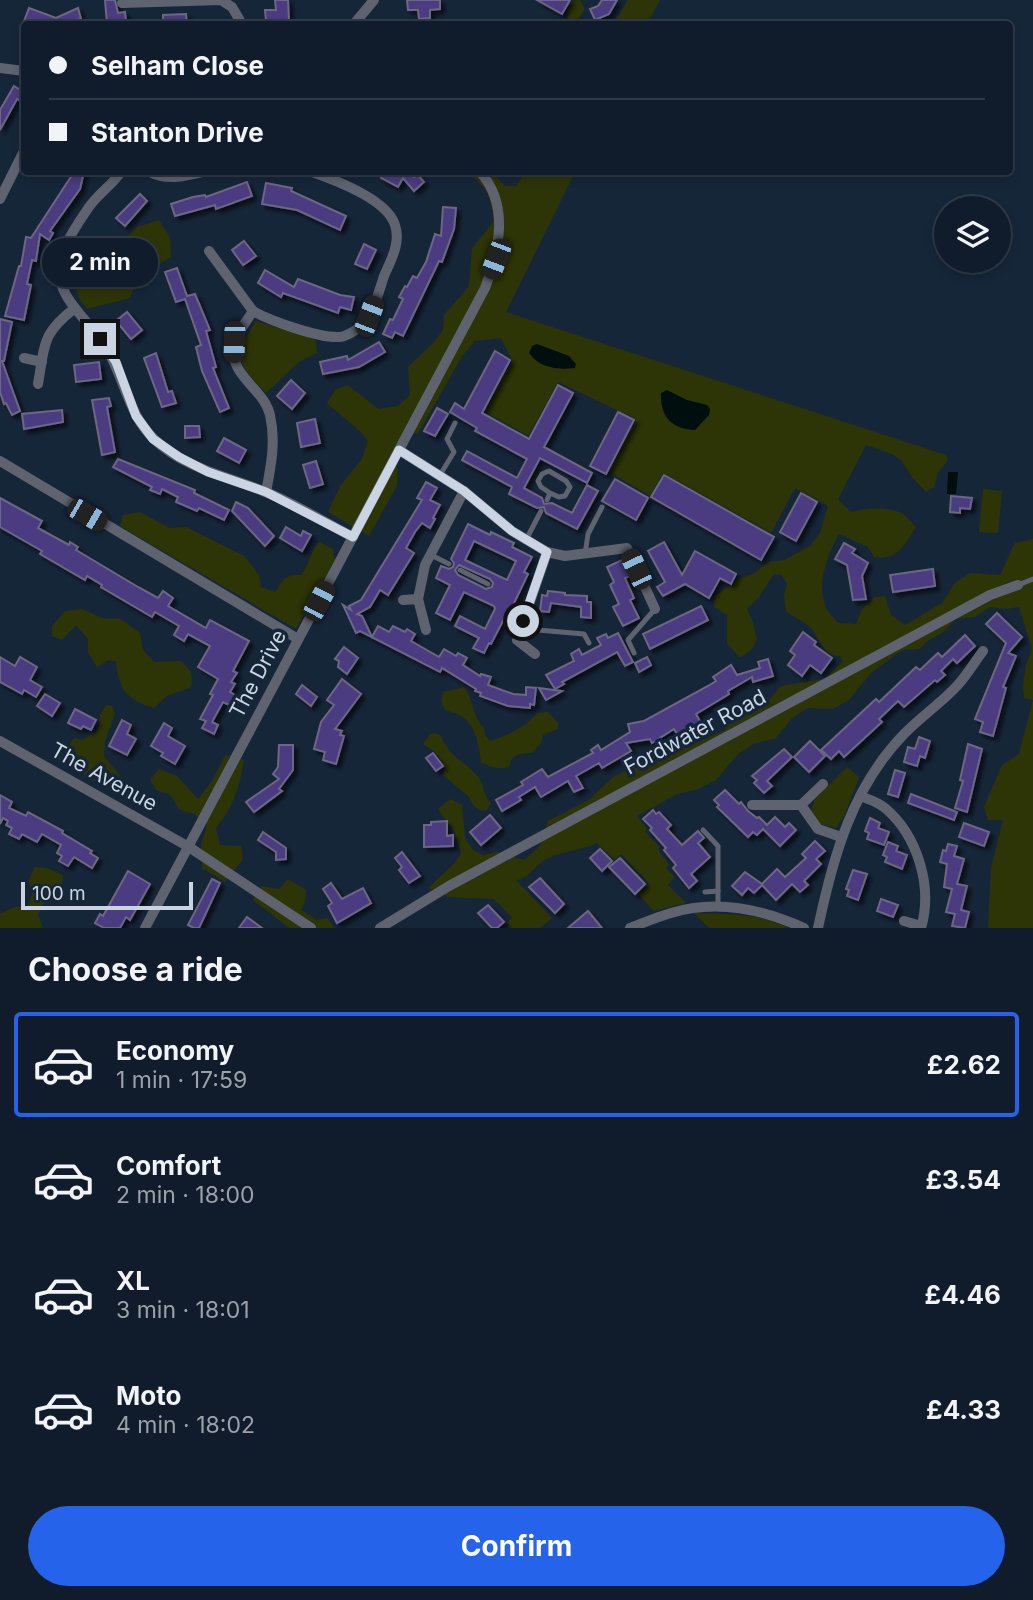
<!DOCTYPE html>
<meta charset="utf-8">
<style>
:root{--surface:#101c2b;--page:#192533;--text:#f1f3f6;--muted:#9ca1a9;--line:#303a47;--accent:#2563eb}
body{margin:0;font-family:Inter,sans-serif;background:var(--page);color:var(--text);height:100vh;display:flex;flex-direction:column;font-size:26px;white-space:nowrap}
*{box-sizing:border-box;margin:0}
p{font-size:23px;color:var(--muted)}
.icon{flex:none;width:38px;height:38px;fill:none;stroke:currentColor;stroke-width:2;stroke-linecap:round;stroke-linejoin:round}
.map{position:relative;height:928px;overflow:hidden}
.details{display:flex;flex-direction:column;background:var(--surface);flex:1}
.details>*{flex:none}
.guide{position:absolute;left:21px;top:21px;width:992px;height:154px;border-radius:7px;box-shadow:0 4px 10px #0003,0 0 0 2px var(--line);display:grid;align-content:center;height:154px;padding:0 28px;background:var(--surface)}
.fabs{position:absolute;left:934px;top:196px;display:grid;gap:14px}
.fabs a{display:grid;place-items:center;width:77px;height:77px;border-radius:50%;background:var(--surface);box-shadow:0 4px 10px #0003,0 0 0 2px var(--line);font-size:35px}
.scale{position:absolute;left:21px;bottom:18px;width:172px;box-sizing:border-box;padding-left:7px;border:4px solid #cad4e2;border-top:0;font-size:19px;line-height:24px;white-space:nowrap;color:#cad4e2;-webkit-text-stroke:5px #162639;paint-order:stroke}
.end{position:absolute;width:32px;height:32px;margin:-16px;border:9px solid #cad4e2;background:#111;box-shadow:0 0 0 4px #111}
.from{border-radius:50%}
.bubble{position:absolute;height:49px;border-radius:24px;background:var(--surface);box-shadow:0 4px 10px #0003,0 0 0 2px var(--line);font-size:23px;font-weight:700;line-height:49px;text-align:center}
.car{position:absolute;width:21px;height:42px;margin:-21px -10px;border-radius:9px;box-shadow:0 0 5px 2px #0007;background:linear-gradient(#222 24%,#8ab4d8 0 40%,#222 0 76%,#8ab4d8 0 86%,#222 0)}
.guide b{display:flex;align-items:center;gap:24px;height:66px;font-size:26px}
.guide b+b{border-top:2px solid var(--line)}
.guide i{width:18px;height:18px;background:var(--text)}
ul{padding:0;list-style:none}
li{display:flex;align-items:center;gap:21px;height:105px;margin:0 14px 10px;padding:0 14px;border:4px solid transparent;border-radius:7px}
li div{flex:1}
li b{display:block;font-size:26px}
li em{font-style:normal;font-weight:700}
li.current{border-color:var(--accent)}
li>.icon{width:63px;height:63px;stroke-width:1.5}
h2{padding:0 28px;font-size:32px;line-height:84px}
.primary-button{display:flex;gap:14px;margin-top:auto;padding:14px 28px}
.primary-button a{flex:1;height:80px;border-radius:42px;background:var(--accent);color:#fff;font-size:28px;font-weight:700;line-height:80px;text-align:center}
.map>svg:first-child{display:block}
.green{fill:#2d3506}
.water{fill:#010e0e}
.building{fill:#4b3b80;stroke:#6b6783;stroke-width:2;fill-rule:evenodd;filter:url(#shadow)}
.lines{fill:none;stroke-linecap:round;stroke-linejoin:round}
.service{stroke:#5f636f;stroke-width:5}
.minor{stroke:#5f636f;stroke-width:10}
.route{stroke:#cad4e2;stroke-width:9}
.labels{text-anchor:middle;stroke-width:7;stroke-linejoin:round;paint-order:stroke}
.street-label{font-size:21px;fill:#cad4e2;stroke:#162639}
</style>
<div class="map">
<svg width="1033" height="928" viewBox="0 0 1033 928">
<defs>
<filter id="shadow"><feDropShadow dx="4" dy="4" stdDeviation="2" flood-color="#0009"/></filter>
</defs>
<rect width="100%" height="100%" fill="#162639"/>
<g class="green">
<path d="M580,0l5,9 -10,15h-9l3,-16 4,-7z"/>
<path d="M628,0h32l-13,24h-34z"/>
<path d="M466,172h26l13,14h11l9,-14h50l-69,140 440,143 2,5 -10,13 -4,14 -8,5 -14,-15 -10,-16 -10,-7 -26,-9 -28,54 13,13c15,-4 38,-6 52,2 4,3 9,9 13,13 -12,18 -18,34 -42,30l-6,-10 -29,-13c-11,19 -22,48 -14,71 2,6 9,13 13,18l18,1 6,-15 13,-12 10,-1 6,19 14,10 37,-22 13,-20 15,-10 30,2 15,-32 18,-4v389h-45l3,-60 12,-48h-15l-4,-13 18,-42 17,-11 14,-54 -9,-2 -1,-13 3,-20 6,-16 -13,-42 -14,2 -15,-2 -15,10 -19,2 -12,13 -15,8 -10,9 -17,1 -31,23 -22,27 -16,9 -25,-1 -15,9 -18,22 -20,4 -17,11 -22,26 -17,9 -22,5 -40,22 10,12 -2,4 15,15 -2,3 11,15 -3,3 9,9 -7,8 18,18 -32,8 -16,-17 11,-11 -28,-29 -7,6 -17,-17c-16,8 -39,8 -54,18 -10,7 -14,18 -27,19l36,38 -12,10h-28l-5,-5 5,-6 -18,-18 -46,-2 -19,-9c10,-13 25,-20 32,-35l-6,-20 -17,-24 12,-10 12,6 3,33 8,12 10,5 14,-3 27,8 15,-13 9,-26 41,-21 24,-23 20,-10 14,-15 24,-7 27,-3 27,-12 12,-16 12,-6 17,-4 13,-16 6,-3 40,-6 18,-18 -3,-5c-18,-1 -20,-17 -29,-28 -7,-7 -18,-11 -25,-17l-2,-16 3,-12 -6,-8 -7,-1 -15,23 -12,12 6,13 4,18 -6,10 -11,8 -13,-15v-28l-13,-8v-10l24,-18 15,-5 15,-12 16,-2 26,-14 10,-13 8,-27 -33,-18 -24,45 -108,-60 -13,23 -41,-24 27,-53 -78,-37 -30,54 -43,-24 27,-52 -11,-22 -26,3 -13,15 -43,76 -21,9 -7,14 7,15 -1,16 -28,50 -41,-24 12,-26 22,-27 6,-18c-11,-16 -27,-24 -41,-38l8,-13 13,-5 30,24 20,-3 12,-11 -2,-28 27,-26 8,-11 1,-15 25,-29 3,-38 22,-27c-5,-28 -5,-32 -28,-49z"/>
<path d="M159,220l11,17 1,20 -33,21 -8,20 -43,11 -7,-9 -6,-17 14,-10c23,5 28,2 45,-14l-6,-22 10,-10z"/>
<path d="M256,321l60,19 1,13 -18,9 -33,31c-30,-32 -34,-34 -10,-72z"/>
<path d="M983,489l19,2 -4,42 -19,-1z"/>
<path d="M140,512l29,16 17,-1 58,29 15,19 2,12 14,5c8,-13 11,-18 26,-17 9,-11 8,-22 18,-33l14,7 2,11 -39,69 -176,-103 3,-11z"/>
<path d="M82,609l20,9 19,1 19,14 3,17 11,12 27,-1 10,11 1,12 -3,4 -22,8 -13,12c-27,-8 -35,-18 -38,-46l-7,-2 -12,7 -9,-15v-13l-12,-14 -14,15 -10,-4v-10l13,-15z"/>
<path d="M464,687c10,13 8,29 20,41l1,7 5,6c17,-5 36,-14 47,-28l11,-1 10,11v6l-15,6 -2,8 -9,10c-12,1 -20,0 -23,14 -11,3 -18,0 -28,-5 -2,-15 -5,-38 -20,-46 -4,-3 -11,-4 -16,-6l-4,-9 2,-9z"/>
<path d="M106,705l6,1 3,7 -10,28 -1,15 21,26 -7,13 -60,-35 16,-22 9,2 15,-10 2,-15z"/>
<path d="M436,733l5,3c9,22 24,25 38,42 6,8 4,18 12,25l-4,7 -6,1 -7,-5 -5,-9 -26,-22 2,-9 -11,-15 -11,-7 7,-10z"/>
<path d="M233,755l11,5c-4,26 -11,48 -28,68l4,17 21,1 2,13 -18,23 -23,-14 -1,-24 6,-19 -13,-11 -14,-4 -10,-15 -14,-5 -6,-10 9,-11 18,7 21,23 14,-18 13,-25z"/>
<path d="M847,767l12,10 -14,37 -9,14 -16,-4 -9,-14 4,-11z"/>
<path d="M35,867l12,1 16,7 -1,8 -16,16 -8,16 5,13h-43v-14l15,-7 13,-1 5,-15 -5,-9z"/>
<path d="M288,879l18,11 -1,12 -4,8 16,10 10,-2 8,10h-46l-36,-28 8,-14 18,3z"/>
<path d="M694,913c33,1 65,0 95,15h-80z"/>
</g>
<g class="water">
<path d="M537,344l32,12 7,8 -1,4c-17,2 -36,0 -46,-15l3,-7z"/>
<path d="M667,390l20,10 20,5 3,4 -1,6 -14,15c-23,-1 -35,-13 -34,-37z"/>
<path d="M948,472h10l-2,22h-9z"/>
</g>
<g class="building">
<path d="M105,0h10l3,13 7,-1 1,10 -19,2z"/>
<path d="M275,0h13l1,20 -23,1 -1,-11h11z"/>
<path d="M407,0h33v9l-10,1v8l-11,1 -1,-9h-10z"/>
<path d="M537,0h33l-8,14z"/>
<path d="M602,0h15l-8,14 -14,6 -5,-11 8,-3z"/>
<path d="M29,8l27,10 22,-10 3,11 -8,2 1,3h-51z"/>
<path d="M186,14l1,10h-24v-9z"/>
<path d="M14,86l10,6v11l-7,-4 -17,31v-20z"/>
<path d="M74,172h10l-4,17 -30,42 3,2 -4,7 -9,-6 -4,27 -4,-1 -5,24 4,1 -7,35 -19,-4 14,-50h2l5,-29 5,1z"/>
<path d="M385,172h21l8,5 3,-3 7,8 -10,9 -11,-13 -5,9 -17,-9z"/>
<path d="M247,182l5,14 -36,13 -1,-4 -40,11 -4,-12 22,-7 12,-2 1,2z"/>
<path d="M266,183l26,5 -1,3 55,25 -6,14 -43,-20 -35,-6z"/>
<path d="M140,194l7,7 -22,25 -9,-8z"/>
<path d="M443,207l13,1 -2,21 -12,33 -3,-1 -36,75 -8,-4 -3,6 -9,-4 7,-15 3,1 10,-21 -4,-2 6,-11 2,1 6,-11 4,2 9,-16 9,-28 6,2z"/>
<path d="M244,241l12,15 -13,9 -11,-15z"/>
<path d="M98,243l11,7 -11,17 -11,-7z"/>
<path d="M364,244l12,6 -9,19 -12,-5z"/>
<path d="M177,268l10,28 8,-2 15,36 -4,1 10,36 -3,1 16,40 -9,4 -18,-41 -6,-24 5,-2 -16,-46 -9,3 -11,-30z"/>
<path d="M265,270l29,17 4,-8 42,16 14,2 -3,13 -11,-3 -2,6 -55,-20 -2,4 -23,-14z"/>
<path d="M127,312l15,18 -11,9 -15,-18z"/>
<path d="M0,319l12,3 -8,39h-2l18,50 -8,4 -6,-12 -2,1 -4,-12z"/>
<path d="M379,342l6,10 -26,15 -36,7 -3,-12 27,-6 1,4z"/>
<path d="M495,351l15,9 -28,53 47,26 29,-54 15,8 -29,54 48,26 -5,10 -47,-25 -16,30 18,10 2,6 8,-1 20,10 15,-28 11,6 -21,38 -31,-16 -2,-6 -7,1 -28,-14 3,-7 -50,-27 5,-9 50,27 10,-19 -52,-28 2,-3 -27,-16 5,-9 9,6z"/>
<path d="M156,353l12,39 4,-1 4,12 -14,4 -18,-49z"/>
<path d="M99,362l2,17 -25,3 -2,-17z"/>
<path d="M291,380l14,13 -13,16 -15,-13z"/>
<path d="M109,398l2,8 -4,1 8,45 -13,3 -10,-55z"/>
<path d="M437,408l11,6 -13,22 -11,-5z"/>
<path d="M62,410l1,12 -39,7 -2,-15z"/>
<path d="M618,412l16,8 -28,54 -16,-8z"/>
<path d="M315,419l5,24 -19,4 -4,-24z"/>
<path d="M185,426h14l1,11 -15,1z"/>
<path d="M224,438l22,12 -7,13 -22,-12z"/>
<path d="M118,459l77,31 -1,3 35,17 -5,10 -25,-12 -2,3 -21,-9 2,-5 -16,-8 -2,5 -10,-4 2,-3 -39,-20z"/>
<path d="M316,461l7,23 -13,4 -7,-23z"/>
<path d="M664,475l110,62 -13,23 -110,-63z"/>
<path d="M615,479l33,19 -12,22 -34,-19z"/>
<path d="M426,482l11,6 -7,12 10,5 -7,13 2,1 -5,9 -8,-5 -7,9 -9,16 8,5 -26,42 -8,-5 -10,17 -13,7 5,2 10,21 6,-11 11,6 4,-6 12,6 2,-3 8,5 -4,7 28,16 5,-8 12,7 2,-3 9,5 -4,7 17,11 1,-2 10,3 -3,8 25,9 13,1v-8l10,1 -2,17 -4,-1v4l-22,-2 -28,-10 1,-3 -6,-2 1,-2 -34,-21 -2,4 -80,-41 -4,2 -13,-28 8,5 -2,-4 12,-6 61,-100 -5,-2z"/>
<path d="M801,493l16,9 -21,39 -16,-9z"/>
<path d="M951,496l21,2 -2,11 -10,-1v5l-10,-1z"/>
<path d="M0,498l42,23 -4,7 31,17 1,-3 8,5 -2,3 62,37 20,11 5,-7 10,7 -5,8 38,22 4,-8 39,21 -16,30 4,2 -6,9 4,2 -5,8 5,3 -6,10 -6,-3 -11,20 6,3 -4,9 -12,-6 4,-7 -6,-2 13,-24 -3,-1 8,-15 -20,-12 12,-21 -22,-12 -4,7 -10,-6 5,-9 -24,-14 -3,5 -51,-30 1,-2 -15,-9 -2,4 -45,-26 2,-3 -42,-24z"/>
<path d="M236,502l12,6 26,28 -9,10 -33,-35z"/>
<path d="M468,524l22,11 1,-3 23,11 -2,4 20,10 -8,15 4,2 -19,40 -2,-1 -16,31 -2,-1 -5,10 -11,-5 6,-10 -24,-12 5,-10 25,13 10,-20 -1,-3 -30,-14 -14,28 -14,-7 14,-28 -14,-7 5,-12 8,3 4,-2 1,-4 -3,-4zM474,541l42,20 -9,19 -42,-20zM459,565l31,14 3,4 -1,4 -6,2 -28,-14 -3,-5z"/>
<path d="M286,527l15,9 2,-5 8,4 -9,16 -22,-13z"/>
<path d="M664,542l18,33 13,-24 41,23 -5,10 -11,-6 -11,20 -24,-14 -22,12 -6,-9 8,-5 -17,-31z"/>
<path d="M844,543l11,6 -3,4 16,10 -6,13 4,23 -13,1 -6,-35 -12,-6z"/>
<path d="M622,560l8,16 -5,2 9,20 -4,2 9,18 -16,8 -10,-19 6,-3 -9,-19 4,-3 -7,-15z"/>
<path d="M933,569l2,17 -42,6 -3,-17z"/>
<path d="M548,591l17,2v2l22,1v6h4v16l-10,-1v-10l-30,-4 -2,9 -9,-1 2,-16 5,1z"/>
<path d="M701,606l7,14 -58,29 -7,-15z"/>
<path d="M997,613l25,24 -14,16 8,3 -13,31 3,1 -13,48 -13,-4 3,-10 -8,-3 31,-76 -20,-19z"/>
<path d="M803,632l13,10 -2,3 18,13 -11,15 -11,-8 -8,11 -14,-11 7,-10 -5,-4z"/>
<path d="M618,633l15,29 -8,4 -8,-14 -55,30 2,2 -9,5 -9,-14 28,-14 -3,-7 8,-5 3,6 19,-10 -4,-7 9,-4 2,4z"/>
<path d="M965,635l10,11 -18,17 -4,-4 -12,12 4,4 -8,7 -2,-2 -31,27 -6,-6 -19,18 3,3 -38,35 -5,-6 -8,8 -10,-9 55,-51 3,3 37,-35 4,3 18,-17 4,4z"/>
<path d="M344,647l14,11 -11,16 -9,-7 1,-6 -4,-2z"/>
<path d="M0,657l15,9 5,-9 17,10 -7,13 12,7 -6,10 -12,-7 -2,4 -22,-12z"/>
<path d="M647,657l4,8 -12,7 -4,-9z"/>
<path d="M768,659l5,17 -20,6 -1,-5 -24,14 1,3 -33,20 6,11 -22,14 -6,-10 -22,14 -2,-4 -24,4 5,8 -29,17 -3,-5 -23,13 7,12 -9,4 -6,-11 -27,16 -6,-10 -16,10 2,3 -19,11 -6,-11 27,-15 -2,-3 21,-13 6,8 45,-24 -2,-3 7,-5 3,5 29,-18 -2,-8 16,-3 64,-35 8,-5 -3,-4 18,-12 6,10 23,-7 -2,-6z"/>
<path d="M342,679l19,15 -26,35 7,2 -2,4 4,1 -8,28 -13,-4 2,-8 -11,-3 7,-27 13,-17 -7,-5z"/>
<path d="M302,685l15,12 -6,9 -15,-12z"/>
<path d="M539,688l23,3 -16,9z"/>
<path d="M45,694l15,9 -8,13 -15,-10z"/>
<path d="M75,709l21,11 -5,10 -8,-4 -2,3 -13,-6z"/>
<path d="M122,720l9,5 -4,9 9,5 -9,16 -18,-9z"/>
<path d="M164,723l8,5 -4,8 17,10 -10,18 -14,-8 2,-3 -12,-7z"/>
<path d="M919,737l11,4 -5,17 -5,-2 -3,10 -13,-4 4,-15 7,2z"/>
<path d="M810,741l15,15 -16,16 -15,-15z"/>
<path d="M968,744l14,5 -15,63 -12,-4 8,-27 -3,-1z"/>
<path d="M279,745h14v25l-14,19 3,2 -28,21 -8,-10 33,-23 -6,-5 5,-7z"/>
<path d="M784,749l8,8 -25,24 5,5 -8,7 -10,-10 3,-3 -5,-4z"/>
<path d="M433,753l10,13 -7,5 -10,-13z"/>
<path d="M895,770l10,3 -7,24 -10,-3z"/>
<path d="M725,790l14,14 2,-2 7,9 9,7 2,-1 8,8 8,-8 10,10 4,-4 7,7 -16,16 -17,-17 -6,6 -4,-3 -5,5 -31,-30 2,-2 -5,-5z"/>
<path d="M911,794l46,18 -3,8 -46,-17z"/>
<path d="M0,795l12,7 -3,6 17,8 2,-4 35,19 -1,2 30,18 -2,2 8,5 -6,10 -18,-11 -6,9 -9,-5 3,-5 -5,-3 4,-8 -19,-11 -5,8 -15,-8 -3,5 -10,-5 3,-6 -6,-3 2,-4 -5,-3 -3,6z"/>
<path d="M653,810l3,4 3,-2 12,13 -4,4 15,16 16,-14 6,7 -6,5 12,14 -19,17 6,7 -8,7 -16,-20 3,-3 -12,-15 2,-2 -16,-18 2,-2 -9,-9z"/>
<path d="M490,815l11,13 -20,17 -11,-13z"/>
<path d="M870,818l10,5 -2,5 11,4 -5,13 -17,-6 2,-6 -4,-2z"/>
<path d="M447,821v15l6,-1v11l-29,1v-22h7v-3z"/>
<path d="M964,823l25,9 -5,14 -25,-9z"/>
<path d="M263,832l23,16v11l-10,1v-8l-18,-12z"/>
<path d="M815,841l10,10 -9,8 5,5 -17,17 4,4 -8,7 -8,-8 -16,16 -14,-15 -8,8 -6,-5 -6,7 -10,-9 13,-14 17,12 15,-15 8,8 21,-19 -4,-4z"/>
<path d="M888,842l10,4 -2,5 11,4 -5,14 -17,-7 2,-5 -4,-2z"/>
<path d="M948,844l9,2 -3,10 10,3 -7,25 10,2 -6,24 8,2 -4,16 -13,-2 3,-12 -9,-2 6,-23 -8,-2 3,-23 -7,-2 3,-12 3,1z"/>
<path d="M600,849l12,12 -10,10 -12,-13z"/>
<path d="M402,852l18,24 -11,7 -10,-13 3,-3 -7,-9z"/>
<path d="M620,858l25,26 -10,10 -26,-27z"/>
<path d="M853,870l14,4 -9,26 -11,-4 2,-6 -3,-1z"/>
<path d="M128,871l22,13 -20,36 -4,-3 -6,11h-16l-9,-5 5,-9 3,2z"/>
<path d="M540,878l24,26 -9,9 -26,-26z"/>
<path d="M212,879l8,4 -21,45h-5l-6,-3z"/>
<path d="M331,883l11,16 21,-11 8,15 -34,20 -9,-17 4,-3 -9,-14z"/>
<path d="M881,899l17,6 -5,12 -16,-6z"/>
<path d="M488,905l16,17 -7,6h-5l-14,-15z"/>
<path d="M588,911l14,17h-34z"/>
<path d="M247,917l15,11h-23z"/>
</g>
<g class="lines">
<g class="service">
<path d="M483,175l16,-3"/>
<path d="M440,475l14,-23 -7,-13 8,-16"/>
<path d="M547,500l3,-7 -9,-6 -3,-6 4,-7 7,-3 17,10 4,6 -5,9 -6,1 -9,-4"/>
<path d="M526,540l15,-29"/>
<path d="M585,554l3,-20 14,-27"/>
<path d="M431,555l18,9"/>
<path d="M460,570l28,14"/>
<path d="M1018,585l15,-6"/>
<path d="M523,621l15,9 46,4 5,9"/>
<path d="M634,653l-6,-13 27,-31"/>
<path d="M703,830l15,16v62"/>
<path d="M705,892l13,-1"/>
</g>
<g class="minor">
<path d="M122,3l99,-3 11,7 10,17"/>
<path d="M354,24l20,-24"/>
<path d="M0,68l24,3"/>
<path d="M121,172c-9,13 -23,22 -32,35 -9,13 -28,42 -30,57 -4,31 27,54 43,77 21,30 25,73 52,98 30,29 72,37 109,52 31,12 61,31 90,46"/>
<path d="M150,172c17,9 36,4 53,0"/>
<path d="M0,199l24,-48"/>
<path d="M209,251l44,60"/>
<path d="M24,358l18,4"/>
<path d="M38,384c7,-39 3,-50 37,-76"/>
<path d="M399,450l65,41 48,40 35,21 18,4 62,-8 28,61"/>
<path d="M0,461l298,178"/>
<path d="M266,492c5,-26 10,-50 4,-77 -6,-27 -42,-39 -36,-71 2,-11 13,-23 19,-33 18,10 65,27 86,26 5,0 15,-5 19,-9 15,-12 20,-34 26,-52 7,-16 17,-33 11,-51 -8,-26 -60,-45 -83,-53"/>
<path d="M403,600l15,-1"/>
<path d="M426,630l-8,-31 7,-34 39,-74"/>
<path d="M535,654l-18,-14 30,-88"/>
<path d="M0,741l189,106 122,81"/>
<path d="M823,784l-22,21 17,24 23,8"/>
<path d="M860,796c8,3 18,6 25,12 33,28 48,79 36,120"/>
<path d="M752,805h49"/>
<path d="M904,921l17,5"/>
<path d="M145,928l340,-640c14,-38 25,-83 -5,-116"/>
<path d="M380,928l69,-42 541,-291 28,-10"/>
<path d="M630,928c13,-5 27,-11 41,-15 45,-14 91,-4 133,15"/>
<path d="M818,928c15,-71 34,-141 87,-195 15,-15 33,-28 48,-43 12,-11 20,-26 30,-39"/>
</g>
</g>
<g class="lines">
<path class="route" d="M100,339l16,23 20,54 17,23 26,18 29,15 58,20 87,45 46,-87 65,41 48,40 35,21 -24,69"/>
</g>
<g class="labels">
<g class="street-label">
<text transform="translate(258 674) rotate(-62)" y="7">The Drive</text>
<text transform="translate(695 732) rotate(-28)" y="7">Fordwater Road</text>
<text transform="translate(104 777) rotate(29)" y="7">The Avenue</text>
</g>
</g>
</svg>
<div class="fabs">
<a><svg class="icon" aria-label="layers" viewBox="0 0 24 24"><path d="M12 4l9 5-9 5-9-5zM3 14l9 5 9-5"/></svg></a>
</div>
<div class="scale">100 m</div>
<i class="end from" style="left:523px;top:621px"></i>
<i class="end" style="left:100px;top:339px"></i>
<div class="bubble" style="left:42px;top:238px;width:116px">2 min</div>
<i class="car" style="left:496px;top:259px;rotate:201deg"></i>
<i class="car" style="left:369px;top:316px;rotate:21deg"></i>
<i class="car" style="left:234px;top:342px;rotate:182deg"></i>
<i class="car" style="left:87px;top:515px;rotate:120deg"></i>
<i class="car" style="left:636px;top:569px;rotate:335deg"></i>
<i class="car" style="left:319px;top:601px;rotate:28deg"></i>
<div class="guide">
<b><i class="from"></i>Selham Close</b>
<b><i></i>Stanton Drive</b>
</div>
</div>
<section class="details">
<h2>Choose a ride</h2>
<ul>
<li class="current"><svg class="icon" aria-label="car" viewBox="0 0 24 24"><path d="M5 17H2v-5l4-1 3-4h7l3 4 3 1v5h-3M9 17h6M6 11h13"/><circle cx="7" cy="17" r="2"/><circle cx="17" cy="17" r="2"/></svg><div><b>Economy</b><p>1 min · 17:59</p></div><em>£2.62</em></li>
<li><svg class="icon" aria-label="car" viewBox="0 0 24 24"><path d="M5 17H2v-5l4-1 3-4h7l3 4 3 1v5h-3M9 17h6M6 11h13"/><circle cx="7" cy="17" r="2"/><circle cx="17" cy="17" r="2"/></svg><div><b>Comfort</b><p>2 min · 18:00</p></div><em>£3.54</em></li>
<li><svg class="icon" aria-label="car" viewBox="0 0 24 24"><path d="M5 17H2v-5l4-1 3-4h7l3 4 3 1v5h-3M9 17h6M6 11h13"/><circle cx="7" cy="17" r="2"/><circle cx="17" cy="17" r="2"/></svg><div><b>XL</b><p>3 min · 18:01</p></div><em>£4.46</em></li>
<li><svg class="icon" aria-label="car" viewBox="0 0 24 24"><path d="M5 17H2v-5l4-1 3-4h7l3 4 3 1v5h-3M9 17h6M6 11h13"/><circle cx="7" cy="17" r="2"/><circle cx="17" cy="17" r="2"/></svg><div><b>Moto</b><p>4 min · 18:02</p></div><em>£4.33</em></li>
</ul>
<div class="primary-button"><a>Confirm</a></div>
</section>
